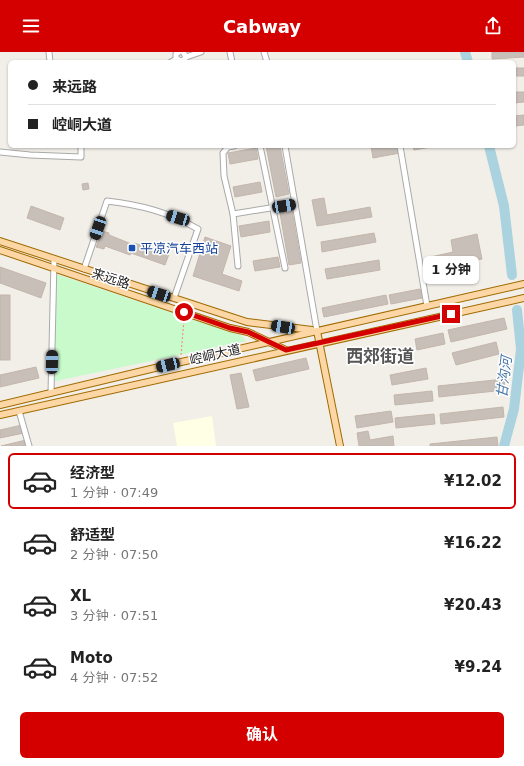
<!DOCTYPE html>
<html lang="zh">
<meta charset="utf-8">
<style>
:root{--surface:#fff;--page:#f2f2f2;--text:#222;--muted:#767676;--line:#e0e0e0;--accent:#d40000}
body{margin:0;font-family:"DejaVu Sans","Noto Sans SC",sans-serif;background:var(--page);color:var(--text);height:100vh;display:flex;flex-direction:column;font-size:15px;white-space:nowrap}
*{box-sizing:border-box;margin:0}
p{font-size:13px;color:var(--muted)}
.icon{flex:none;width:22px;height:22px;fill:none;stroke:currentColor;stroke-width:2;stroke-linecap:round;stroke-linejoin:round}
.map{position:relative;height:394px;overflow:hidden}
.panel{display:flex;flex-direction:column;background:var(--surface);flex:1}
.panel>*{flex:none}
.hud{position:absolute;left:8px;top:8px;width:508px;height:88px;border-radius:6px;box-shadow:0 1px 3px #0004;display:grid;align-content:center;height:88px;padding:0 20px;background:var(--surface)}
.end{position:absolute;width:18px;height:18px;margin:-9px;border:5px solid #d40000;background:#fff;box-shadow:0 0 0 2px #fff}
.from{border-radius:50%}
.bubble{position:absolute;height:28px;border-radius:6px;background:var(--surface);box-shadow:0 1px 3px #0004;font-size:13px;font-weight:700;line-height:28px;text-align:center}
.car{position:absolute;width:12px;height:24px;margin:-12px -6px;border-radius:5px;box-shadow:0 0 3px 1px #0007;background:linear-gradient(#222 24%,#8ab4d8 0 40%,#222 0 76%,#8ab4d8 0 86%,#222 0)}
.hud b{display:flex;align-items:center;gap:14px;height:38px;font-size:15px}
.hud b+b{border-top:1px solid var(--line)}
.hud i{width:10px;height:10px;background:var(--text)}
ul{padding:7px 0 0;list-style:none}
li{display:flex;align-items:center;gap:12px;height:56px;margin:0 8px 6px;padding:0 12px;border:2px solid transparent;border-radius:6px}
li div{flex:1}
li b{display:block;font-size:15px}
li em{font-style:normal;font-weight:700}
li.current{border-color:var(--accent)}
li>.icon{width:36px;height:36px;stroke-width:1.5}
.button{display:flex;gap:8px;margin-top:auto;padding:8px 20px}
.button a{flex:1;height:46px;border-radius:6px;background:var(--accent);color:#fff;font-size:16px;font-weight:700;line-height:46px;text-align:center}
header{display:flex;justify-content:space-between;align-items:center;height:52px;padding:0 20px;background:var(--accent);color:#fff;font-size:18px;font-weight:700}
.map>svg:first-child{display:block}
.education{fill:#ffffe5}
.park{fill:#c8facc}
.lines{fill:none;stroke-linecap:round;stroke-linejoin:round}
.river{stroke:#aad3df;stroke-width:10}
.building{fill:#c7bfb8;stroke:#c4b6ab}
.minor-casing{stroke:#a9a9a9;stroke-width:7}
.major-casing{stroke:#a06b00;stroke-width:8}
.path{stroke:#fa8072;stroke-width:1;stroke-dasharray:2 2;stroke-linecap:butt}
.minor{stroke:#fff;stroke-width:5}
.major{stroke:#fcd6a4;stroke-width:6}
.route{stroke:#d40000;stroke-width:5}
.transit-dot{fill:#1a4fb4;stroke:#fff;stroke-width:1.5}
.labels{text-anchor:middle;stroke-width:3;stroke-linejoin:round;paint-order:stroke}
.transit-label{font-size:13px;fill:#164399;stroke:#fff;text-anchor:start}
.street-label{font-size:13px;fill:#222;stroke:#fff}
.water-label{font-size:14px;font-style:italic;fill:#4a7aab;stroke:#fff}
.district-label{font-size:17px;font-weight:bold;fill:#555;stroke:#fff}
</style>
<header><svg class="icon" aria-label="menu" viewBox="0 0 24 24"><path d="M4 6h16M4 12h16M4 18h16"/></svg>Cabway<svg class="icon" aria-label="share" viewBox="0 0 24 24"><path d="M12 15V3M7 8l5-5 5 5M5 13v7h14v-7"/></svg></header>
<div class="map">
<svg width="524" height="394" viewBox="0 0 524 394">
<rect width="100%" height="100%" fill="#f2efe9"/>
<path class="education" d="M212,364l4,30h-39l-4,-23z"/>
<path class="park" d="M56,222l186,62 4,5 -195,41z"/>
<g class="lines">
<g class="river">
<path d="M465,0l3,10"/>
<path d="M489,94l15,60 8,69"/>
<path d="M504,394l10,-37 7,-60 -4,-39"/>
</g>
</g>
<g class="building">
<path d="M492,0h32v5l-32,2z"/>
<rect x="514" y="16" width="10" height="8"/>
<path d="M514,40h10v10l-10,1z"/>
<path d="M524,63v10l-10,1v-10z"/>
<path d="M266,94h14l9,48 -13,3z"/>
<path d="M371,94h28l1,7 -27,5z"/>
<path d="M413,94h24l-23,4z"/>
<path d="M256,96l2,11 -28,5 -2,-11z"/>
<path d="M260,130l2,10 -27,5 -2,-10z"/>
<path d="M88,131l1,6 -6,1 -1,-6z"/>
<path d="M324,146l3,17 43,-8 2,10 -55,9 -5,-26z"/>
<path d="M31,154l33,12 -4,12 -33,-12z"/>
<path d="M292,159l9,52 -12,2 -9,-52z"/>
<path d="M269,169l1,11 -29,5 -2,-11z"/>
<path d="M102,179l7,2v2l25,10v-2l13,4v-1l22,8 -4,11 -34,-12 -1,2 -25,-9 -1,3 -8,-2z"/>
<path d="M374,181l2,9 -54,10 -1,-10z"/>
<path d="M477,182l5,25 -53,12 -3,-13 27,-6 -2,-12z"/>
<path d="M205,185l26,9 -9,28 20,7 -3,10 -46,-15z"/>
<path d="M278,205l2,10 -25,4 -2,-10z"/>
<path d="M379,208l1,10 -53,9 -2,-10z"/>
<path d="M0,215l46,16 -5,15 -41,-15z"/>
<path d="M420,237l2,9 -31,6 -2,-9z"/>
<rect x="0" y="243" width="10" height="65"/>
<path d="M386,243l2,9 -64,13 -2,-9z"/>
<path d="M504,266l3,11 -56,13 -3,-12z"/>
<path d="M443,281l2,11 -28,6 -2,-11z"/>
<path d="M496,290l3,12 -43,11 -4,-12z"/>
<path d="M306,306l3,11 -53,12 -3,-11z"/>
<path d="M36,315l3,11 -39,9v-12z"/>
<path d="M426,316l2,11 -36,6 -2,-10z"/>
<path d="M241,321l8,34 -12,2 -7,-34z"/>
<path d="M504,327l1,11 -66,7 -1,-11z"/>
<path d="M432,339l1,10 -38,4 -1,-10z"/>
<path d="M503,355l1,10 -63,7 -1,-10z"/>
<path d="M391,359l2,11 -36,6 -2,-12z"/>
<path d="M434,362l1,10 -39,4 -1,-10z"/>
<path d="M22,373l2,8 -24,5v-8z"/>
<path d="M368,379l2,9 23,-4 1,10h-35l-2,-13z"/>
<path d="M497,385l1,9h-68v-2z"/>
<path d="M26,388l1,6h-26z"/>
</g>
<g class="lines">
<g class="minor-casing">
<g id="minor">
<path d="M49,0l1,10"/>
<path d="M179,0l-3,2v4l4,3 4,-1 2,-3 15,-5"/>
<path d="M183,0l3,5"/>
<path d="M230,0l2,10"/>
<path d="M264,0l3,10"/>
<path d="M171,10l6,-3"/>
<path d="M234,94l-6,1 -5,6 1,23 9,38 5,52"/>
<path d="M260,94l25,122"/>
<path d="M285,94l32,185"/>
<path d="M400,94l27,160"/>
<path d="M0,100l30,3 51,2v-11"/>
<path d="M233,162l62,-10"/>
<path d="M84,217l23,-68c34,4 61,11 91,28l-24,69"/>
<path d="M51,341l3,-133"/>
<path d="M19,359l10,35"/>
</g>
</g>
<g class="major-casing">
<g id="major">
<path d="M0,189l247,81 65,8"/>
<path d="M0,198l230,78 18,4 38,18"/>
<path d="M317,279l23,115"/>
<path d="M0,353l155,-37 369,-84"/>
<path d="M0,363l524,-117"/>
</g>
</g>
<path class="path" d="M181,303l3,-36"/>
<use href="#minor" class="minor"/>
<use href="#major" class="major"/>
</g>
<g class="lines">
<path class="route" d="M184,260l46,16 18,4 38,18 165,-36"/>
</g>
<rect class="transit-dot" x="128" y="192" width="8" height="8" rx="2"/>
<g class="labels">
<g class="transit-label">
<text x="140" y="201">平凉汽车西站</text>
</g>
<g class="street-label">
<text transform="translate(111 226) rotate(18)" y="5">来远路</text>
<text transform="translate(215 302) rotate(-13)" y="5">崆峒大道</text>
</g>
<g class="water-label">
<text transform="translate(504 325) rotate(-83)" y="5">甘沟河</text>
</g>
<g class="district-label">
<text x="380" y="310">西郊街道</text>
</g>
</g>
</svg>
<i class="end from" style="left:184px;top:260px"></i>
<i class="end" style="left:451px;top:262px"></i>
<div class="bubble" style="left:423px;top:204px;width:56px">1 分钟</div>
<i class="car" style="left:284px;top:154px;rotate:81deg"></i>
<i class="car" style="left:178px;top:166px;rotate:287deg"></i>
<i class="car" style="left:98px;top:176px;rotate:199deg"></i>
<i class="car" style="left:159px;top:242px;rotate:288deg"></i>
<i class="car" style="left:283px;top:275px;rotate:279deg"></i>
<i class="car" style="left:52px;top:310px;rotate:1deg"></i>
<i class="car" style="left:168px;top:313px;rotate:257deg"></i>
<div class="hud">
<b><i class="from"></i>来远路</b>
<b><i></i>崆峒大道</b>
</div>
</div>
<section class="panel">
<ul>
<li class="current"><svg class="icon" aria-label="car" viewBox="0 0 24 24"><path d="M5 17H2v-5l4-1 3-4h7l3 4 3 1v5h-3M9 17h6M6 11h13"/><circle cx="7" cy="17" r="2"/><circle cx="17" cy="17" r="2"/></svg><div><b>经济型</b><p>1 分钟 · 07:49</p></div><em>¥12.02</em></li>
<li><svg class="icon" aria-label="car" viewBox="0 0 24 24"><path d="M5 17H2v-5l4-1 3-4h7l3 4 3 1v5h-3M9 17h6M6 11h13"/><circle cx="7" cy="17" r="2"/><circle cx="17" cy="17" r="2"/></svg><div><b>舒适型</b><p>2 分钟 · 07:50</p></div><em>¥16.22</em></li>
<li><svg class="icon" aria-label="car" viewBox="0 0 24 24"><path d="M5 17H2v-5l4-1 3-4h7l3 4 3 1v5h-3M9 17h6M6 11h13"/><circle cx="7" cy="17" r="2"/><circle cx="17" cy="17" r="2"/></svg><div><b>XL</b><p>3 分钟 · 07:51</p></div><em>¥20.43</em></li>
<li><svg class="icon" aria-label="car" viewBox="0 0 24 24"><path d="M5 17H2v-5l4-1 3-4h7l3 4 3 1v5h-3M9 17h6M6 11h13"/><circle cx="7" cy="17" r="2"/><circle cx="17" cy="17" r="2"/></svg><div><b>Moto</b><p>4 分钟 · 07:52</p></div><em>¥9.24</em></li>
</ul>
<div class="button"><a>确认</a></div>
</section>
